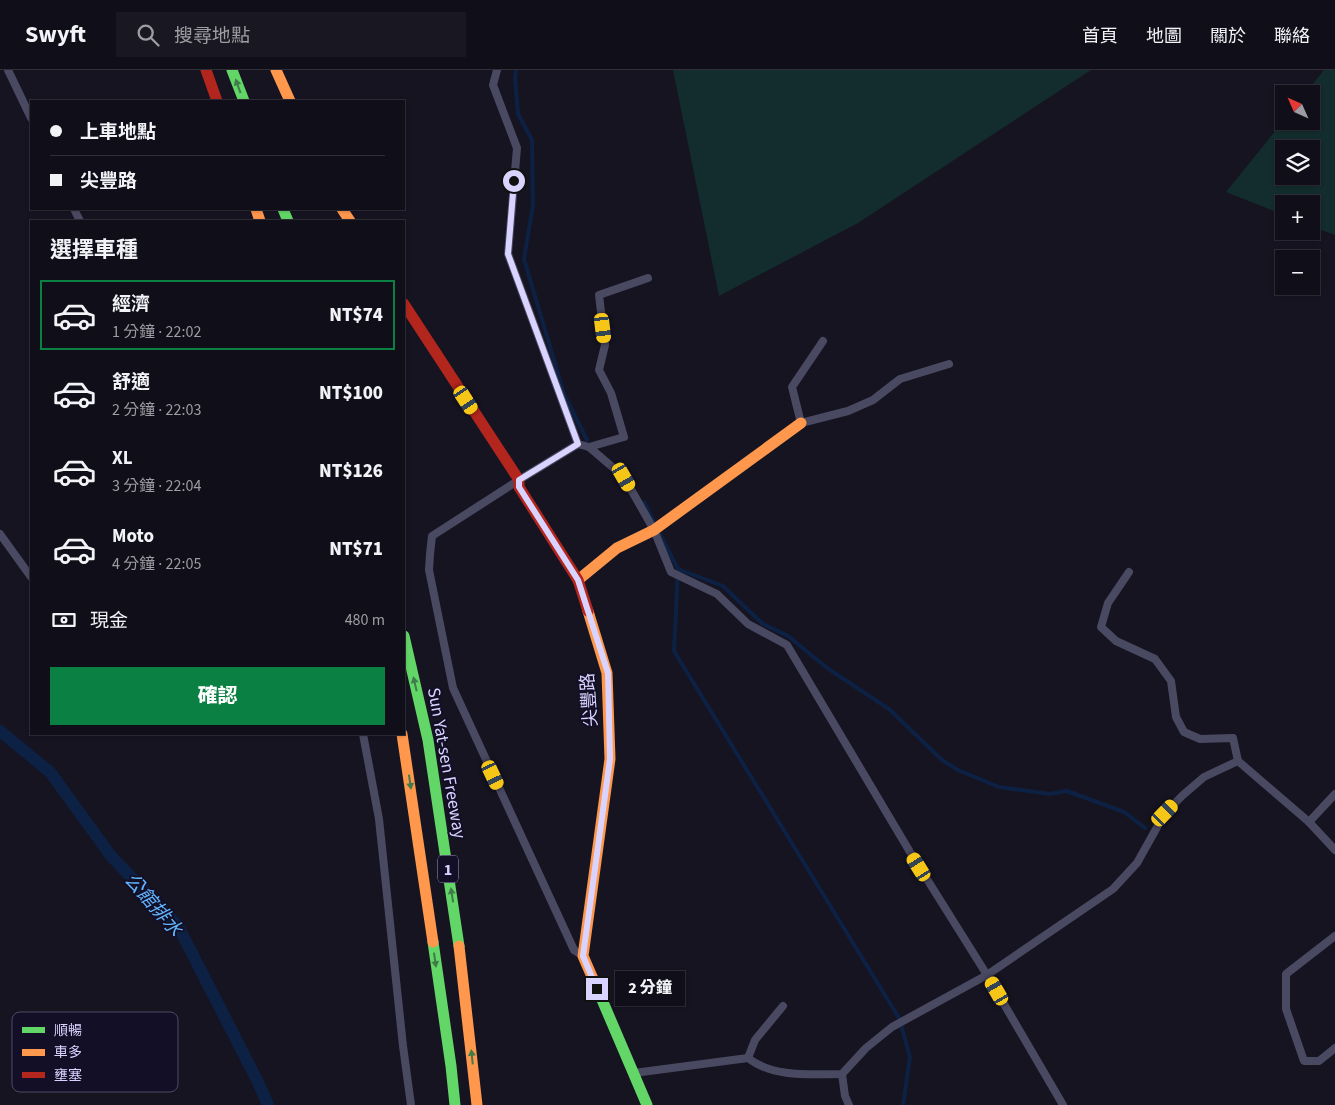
<!DOCTYPE html>
<html lang="zh-TW">
<meta charset="utf-8">
<style>
:root{--surface:#100f19;--page:#191822;--text:#f1f3f6;--muted:#9c9ca2;--line:#302f38;--accent:#0b8043}
body{margin:0;font-family:"Source Sans 3","Noto Sans TC",sans-serif;background:var(--page);color:var(--text);height:100vh;display:flex;flex-direction:column;font-size:19px;white-space:nowrap}
*{box-sizing:border-box;margin:0}
p{font-size:16px;color:var(--muted)}
.icon{flex:none;width:28px;height:28px;fill:none;stroke:currentColor;stroke-width:2;stroke-linecap:round;stroke-linejoin:round}
.map{position:relative;flex:1;overflow:hidden}
.side{position:absolute;left:30px;top:150px;width:375px;height:515px;display:flex;flex-direction:column;background:var(--surface);border-radius:0px;box-shadow:0 1px 4px #0004,0 0 0 1px var(--line)}
.side>*{flex:none}
.guide{position:absolute;left:30px;top:30px;width:375px;height:110px;border-radius:0px;box-shadow:0 1px 4px #0004,0 0 0 1px var(--line);display:grid;align-content:center;height:110px;padding:0 20px;background:var(--surface)}
.needle{width:32px;rotate:315deg}
.controls{position:absolute;left:1275px;top:15px;display:grid;gap:10px}
.controls a{display:grid;place-items:center;width:45px;height:45px;border-radius:0px;background:var(--surface);box-shadow:0 1px 4px #0004,0 0 0 1px var(--line);font-size:25px}
.end{position:absolute;width:22px;height:22px;margin:-11px;border:6px solid #d9d4ff;background:#111;box-shadow:0 0 0 2px #111}
.from{border-radius:50%}
.bubble{position:absolute;height:35px;border-radius:0px;background:var(--surface);box-shadow:0 1px 4px #0004,0 0 0 1px var(--line);font-size:16px;font-weight:800;line-height:35px;text-align:center}
.car{position:absolute;width:15px;height:30px;margin:-15px -8px;border-radius:6px;box-shadow:0 0 4px 1px #0007;background:linear-gradient(#f5c518 24%,#345 0 40%,#f5c518 0 76%,#345 0 86%,#f5c518 0)}
.guide b{display:flex;align-items:center;gap:18px;height:48px;font-size:19px}
.guide b+b{border-top:1px solid var(--line)}
.guide i{width:12px;height:12px;background:var(--text)}
ul{padding:0;list-style:none}
li{display:flex;align-items:center;gap:15px;height:70px;margin:0 10px 8px;padding:0 10px;border:2px solid transparent;border-radius:0px}
li div{flex:1}
li b{display:block;font-size:19px}
li em{font-style:normal;font-weight:800}
li.on{border-color:var(--accent)}
li>.icon{width:45px;height:45px;stroke-width:1.5}
h2{padding:0 20px;font-size:22px;line-height:60px}
.pay{display:flex;align-items:center;gap:12px;height:55px;padding:0 20px;font-size:19px}
.pay p{margin-inline-start:auto}
.primary-button{display:flex;gap:10px;margin-top:auto;padding:10px 20px}
.primary-button a{flex:1;height:58px;border-radius:0px;background:var(--accent);color:#fff;font-size:20px;font-weight:800;line-height:58px;text-align:center}
header{display:flex;align-items:center;gap:30px;box-sizing:border-box;height:70px;padding:0 25px;background:var(--surface);border-bottom:1px solid var(--line)}
header strong{font-size:24px}
nav{display:flex;gap:28px;margin-inline-start:auto;font-size:18px}
.search{width:350px;height:45px;background:var(--page);display:flex;align-items:center;gap:12px;box-sizing:border-box;padding:0 18px;border-radius:0px;color:var(--muted);font-size:19px}
.map>svg:first-child{display:block}
.green{fill:#132c2d;fill-rule:evenodd}
.lines{fill:none;stroke-linecap:round;stroke-linejoin:round}
.stream{stroke:#0d2144;stroke-width:4}
.canal{stroke:#0d2144;stroke-width:12}
.lane{stroke:#4a4962;stroke-width:8}
.fast{stroke:#63d668;stroke-width:11}
.slow{stroke:#ff974d;stroke-width:11}
.jam{stroke:#b3261e;stroke-width:11}
.oneway{fill:#3f7c4a}
.route{stroke:#d9d4ff;stroke-width:6}
.labels{text-anchor:middle;stroke-width:4;stroke-linejoin:round;paint-order:stroke}
.shield{fill:#130f26;stroke:#9e99be;stroke-width:1}
.shield-label{font-size:16px;font-weight:bold;fill:#d9d4ff}
.street-label{font-size:18px;fill:#d9d4ff;stroke:#130f26}
.water-label{font-size:19px;font-style:italic;fill:#62b6ff;stroke:#130f26}
.key{fill:#130f26;stroke:#4e4a67;stroke-width:1}
.key-label{font-size:14px;fill:#d9d4ff}
</style>
<header>
<strong>Swyft</strong>
<div class="search"><svg class="icon" aria-label="search" viewBox="0 0 24 24"><circle cx="10" cy="10" r="6"/><path d="M15 15l6 6"/></svg>搜尋地點</div>
<nav><a>首頁</a><a>地圖</a><a>關於</a><a>聯絡</a></nav>
</header>
<div class="map">
<svg width="1335" height="1035" viewBox="0 0 1335 1035">
<rect width="100%" height="100%" fill="#161421"/>
<g class="green">
<path d="M673,0h418l-233,153 -139,73z"/>
<path d="M1324,0h11v165l-24,-9v-22h-27v11l-58,-23 58,-72 27,1v-27h-6zM1284,79h27v27h-27z"/>
</g>
<g class="lines">
<g class="stream">
<path d="M516,0l-1,8 3,36 14,26 1,65 -9,54 40,135 23,46"/>
<path d="M644,432l10,20"/>
<path d="M660,464l18,35 -4,82 225,367 11,39 -7,48"/>
<path d="M678,499l45,17 40,38 25,12 39,32 62,41 53,51 16,10 41,17 51,7 17,-3 57,21 21,16"/>
</g>
<path class="canal" d="M0,661l50,41 61,84 67,70 79,154 11,25"/>
<g class="lane">
<path d="M8,0l23,48"/>
<path d="M497,0l-4,15 24,63 -9,106 70,190 11,3 35,30 30,53 17,42 46,22 31,30 39,21 123,207 77,123 76,130"/>
<path d="M74,139l6,12"/>
<path d="M823,271l-31,46 9,36 47,-12 25,-11 27,-21 49,-15"/>
<path d="M578,374l-59,36 -87,56 -2,18 -1,16 24,118 121,262 8,5"/>
<path d="M589,377l35,-10 -13,-44 -12,-23 6,-25 -6,-50 49,-17"/>
<path d="M0,464l31,43"/>
<path d="M1129,502l-21,31 -7,24 15,14 39,18 16,22 5,36 8,15 16,7 33,-1 5,23 71,61 26,28"/>
<path d="M363,664l16,85 24,227 8,59"/>
<path d="M1309,752l26,-28"/>
<path d="M1335,866l-49,38v35l18,52h15l16,-13"/>
<path d="M748,988l7,-18 28,-34"/>
<path d="M634,1003l114,-15c25,20 64,16 94,16l24,-26 26,-21 95,-52 126,-86 24,-26 28,-50 18,-18 21,-18 34,-16"/>
<path d="M842,1004l3,22 4,9"/>
</g>
<g class="fast">
<path d="M232,0l12,31"/>
<path d="M283,139l5,12"/>
<path d="M404,566l24,104 31,206"/>
<path d="M433,872l18,124 4,39"/>
<path d="M600,925l47,110"/>
</g>
<g class="slow">
<path d="M276,0l14,31"/>
<path d="M256,139l4,12"/>
<path d="M342,139l8,12"/>
<path d="M578,510l39,-32 37,-18 147,-107"/>
<path d="M588,541l19,62 3,86 -27,197 17,39"/>
<path d="M402,664l31,208"/>
<path d="M459,876l18,159"/>
</g>
<g class="jam">
<path d="M206,0l11,31"/>
<path d="M404,234l115,176v7l59,93 10,31"/>
</g>
</g>
<defs><path id="oneway-solid" d="M-6-.8H1V-3.2L6.5 0L1 3.2V.8H-6Z" transform="scale(1.25)"/></defs>
<g class="oneway">
<use href="#oneway-solid" transform="translate(238 16) rotate(-110)"/>
<use href="#oneway-solid" transform="translate(415 614) rotate(-103)"/>
<use href="#oneway-solid" transform="translate(410 712) rotate(82)"/>
<use href="#oneway-solid" transform="translate(452 825) rotate(-99)"/>
<use href="#oneway-solid" transform="translate(435 890) rotate(82)"/>
<use href="#oneway-solid" transform="translate(472 987) rotate(-96)"/>
</g>
<g class="lines">
<path class="route" d="M514,111l-6,73 70,190 -59,36v7l59,93 30,93 2,86 -27,197 14,33"/>
</g>
<g class="labels">
<rect class="shield" x="438" y="785.5" width="20" height="27" rx="4"/>
<g class="shield-label">
<text x="448" y="805">1</text>
</g>
<g class="street-label">
<text transform="translate(589 630) rotate(-94)" y="6">尖豐路</text>
<text transform="translate(447 693) rotate(80)" y="6">Sun Yat-sen Freeway</text>
</g>
<g class="water-label">
<text transform="translate(154 834) rotate(49)" y="7">公館排水</text>
</g>
</g>
<rect x="12" y="942" width="166" height="80" rx="8" class="key"/>
<rect x="22" y="957" width="23" height="6" fill="#63d668"/>
<rect x="22" y="979" width="23" height="7" fill="#ff974d"/>
<rect x="22" y="1002" width="23" height="6" fill="#b3261e"/>
<g class="key-label">
<text x="54" y="965">順暢</text>
<text x="54" y="987">車多</text>
<text x="54" y="1010">壅塞</text>
</g>
</svg>
<div class="controls">
<a><svg class="needle" viewBox="-14 -14 28 28"><path d="M0-13l5 13h-10z" fill="#e53935"/><path d="M0 13l5-13h-10z" fill="#9c9ca2"/></svg></a>
<a><svg class="icon" aria-label="layers" viewBox="0 0 24 24"><path d="M12 4l9 5-9 5-9-5zM3 14l9 5 9-5"/></svg></a>
<a>+</a>
<a>−</a>
</div>
<i class="end from" style="left:514px;top:111px"></i>
<i class="end" style="left:597px;top:919px"></i>
<div class="bubble" style="left:615px;top:901px;width:70px">2 分鐘</div>
<i class="car" style="left:603px;top:258px;rotate:173deg"></i>
<i class="car" style="left:466px;top:330px;rotate:147deg"></i>
<i class="car" style="left:624px;top:407px;rotate:150deg"></i>
<i class="car" style="left:493px;top:705px;rotate:155deg"></i>
<i class="car" style="left:1165px;top:743px;rotate:44deg"></i>
<i class="car" style="left:919px;top:797px;rotate:328deg"></i>
<i class="car" style="left:997px;top:921px;rotate:330deg"></i>
<div class="guide">
<b><i class="from"></i>上車地點</b>
<b><i></i>尖豐路</b>
</div>
<section class="side">
<h2>選擇車種</h2>
<ul>
<li class="on"><svg class="icon" aria-label="car" viewBox="0 0 24 24"><path d="M5 17H2v-5l4-1 3-4h7l3 4 3 1v5h-3M9 17h6M6 11h13"/><circle cx="7" cy="17" r="2"/><circle cx="17" cy="17" r="2"/></svg><div><b>經濟</b><p>1 分鐘 · 22:02</p></div><em>NT$74</em></li>
<li><svg class="icon" aria-label="car" viewBox="0 0 24 24"><path d="M5 17H2v-5l4-1 3-4h7l3 4 3 1v5h-3M9 17h6M6 11h13"/><circle cx="7" cy="17" r="2"/><circle cx="17" cy="17" r="2"/></svg><div><b>舒適</b><p>2 分鐘 · 22:03</p></div><em>NT$100</em></li>
<li><svg class="icon" aria-label="car" viewBox="0 0 24 24"><path d="M5 17H2v-5l4-1 3-4h7l3 4 3 1v5h-3M9 17h6M6 11h13"/><circle cx="7" cy="17" r="2"/><circle cx="17" cy="17" r="2"/></svg><div><b>XL</b><p>3 分鐘 · 22:04</p></div><em>NT$126</em></li>
<li><svg class="icon" aria-label="car" viewBox="0 0 24 24"><path d="M5 17H2v-5l4-1 3-4h7l3 4 3 1v5h-3M9 17h6M6 11h13"/><circle cx="7" cy="17" r="2"/><circle cx="17" cy="17" r="2"/></svg><div><b>Moto</b><p>4 分鐘 · 22:05</p></div><em>NT$71</em></li>
</ul>
<div class="pay"><svg class="icon" aria-label="cash" viewBox="0 0 24 24"><path d="M3 7h18v10H3z"/><circle cx="12" cy="12" r="2"/></svg>現金<p>480 m</p></div>
<div class="primary-button"><a>確認</a></div>
</section>
</div>
